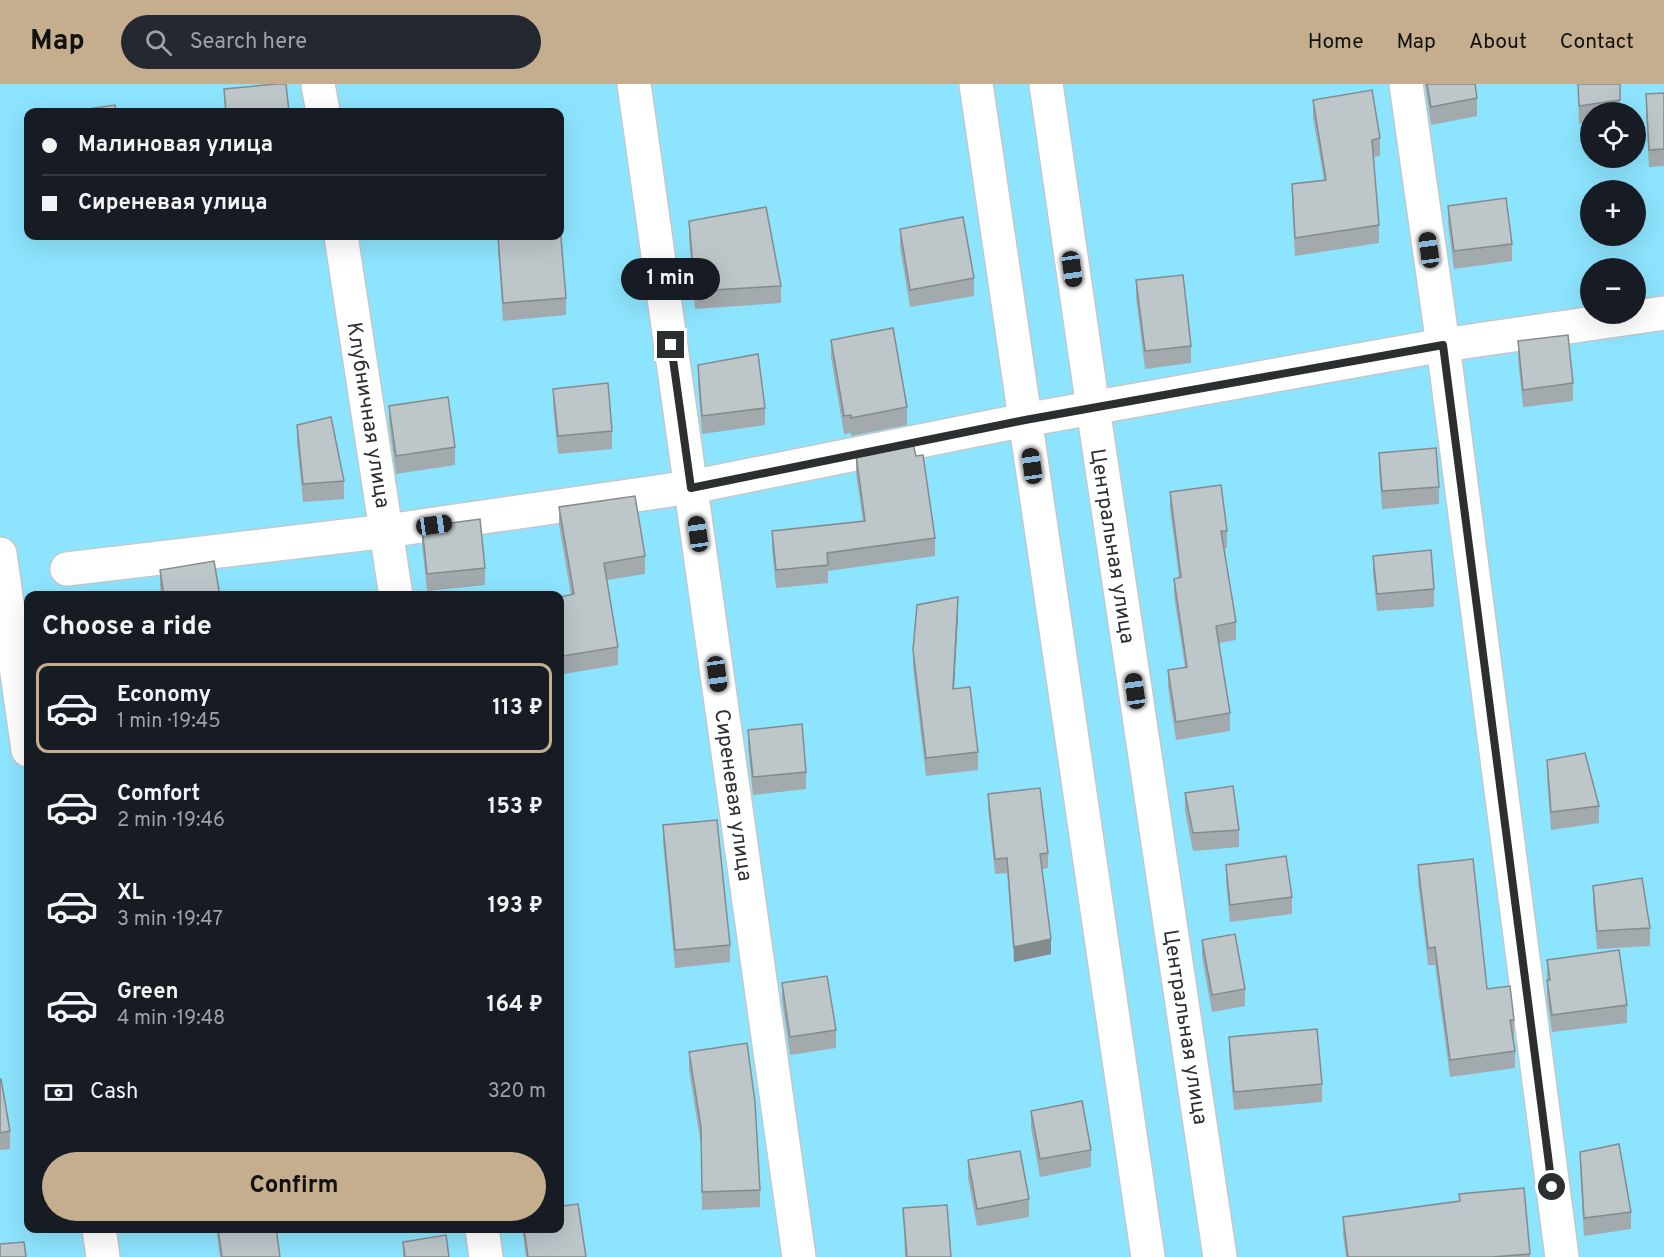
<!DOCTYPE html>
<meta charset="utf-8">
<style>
:root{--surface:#171b24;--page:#242831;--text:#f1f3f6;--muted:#9ea1a6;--line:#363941;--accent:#c4ae8d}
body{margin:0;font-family:Overpass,sans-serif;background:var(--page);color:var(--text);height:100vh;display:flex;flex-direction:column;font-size:22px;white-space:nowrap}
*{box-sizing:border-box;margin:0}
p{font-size:20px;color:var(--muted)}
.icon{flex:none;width:33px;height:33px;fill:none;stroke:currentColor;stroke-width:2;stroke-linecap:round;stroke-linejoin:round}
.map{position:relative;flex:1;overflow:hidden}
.details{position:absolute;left:24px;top:507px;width:540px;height:642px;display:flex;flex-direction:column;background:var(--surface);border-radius:12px;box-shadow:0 6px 24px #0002}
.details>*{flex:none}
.banner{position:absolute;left:24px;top:24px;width:540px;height:132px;border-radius:12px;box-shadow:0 6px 24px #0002;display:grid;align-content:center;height:132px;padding:0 18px;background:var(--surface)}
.fabs{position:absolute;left:1580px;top:18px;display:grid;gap:12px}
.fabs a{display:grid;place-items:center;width:66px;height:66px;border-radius:50%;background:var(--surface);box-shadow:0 6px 24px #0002;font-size:30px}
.end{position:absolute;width:27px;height:27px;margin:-14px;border:8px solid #2b2f30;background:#fff;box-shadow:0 0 0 3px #fff}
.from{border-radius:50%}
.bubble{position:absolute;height:42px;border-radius:21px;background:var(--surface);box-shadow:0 6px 24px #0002;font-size:20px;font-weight:700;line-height:42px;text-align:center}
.car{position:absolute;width:18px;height:36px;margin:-18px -9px;border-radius:8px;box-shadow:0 0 4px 2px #0007;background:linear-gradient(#222 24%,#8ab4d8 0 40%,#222 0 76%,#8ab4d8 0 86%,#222 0)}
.banner b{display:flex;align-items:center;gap:21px;height:57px;font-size:22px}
.banner b+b{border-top:2px solid var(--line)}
.banner i{width:15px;height:15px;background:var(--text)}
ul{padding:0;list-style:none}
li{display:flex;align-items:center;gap:18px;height:90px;margin:0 12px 9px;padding:0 6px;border:3px solid transparent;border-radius:12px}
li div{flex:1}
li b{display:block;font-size:22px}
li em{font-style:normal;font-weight:700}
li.selected{border-color:var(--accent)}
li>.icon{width:54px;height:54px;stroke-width:1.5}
h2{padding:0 18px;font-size:27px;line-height:72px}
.pay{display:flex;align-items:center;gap:15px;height:66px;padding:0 18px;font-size:22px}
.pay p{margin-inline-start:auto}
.cta{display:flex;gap:12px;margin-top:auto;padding:12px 18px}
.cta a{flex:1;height:69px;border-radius:36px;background:var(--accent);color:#111;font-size:24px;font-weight:700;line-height:69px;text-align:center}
header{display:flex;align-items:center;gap:36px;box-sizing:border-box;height:84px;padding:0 30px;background:var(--accent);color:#111}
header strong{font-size:28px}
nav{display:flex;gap:33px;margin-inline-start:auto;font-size:21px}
.search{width:420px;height:54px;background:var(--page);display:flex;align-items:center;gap:15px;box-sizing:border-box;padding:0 21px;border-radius:33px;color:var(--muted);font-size:22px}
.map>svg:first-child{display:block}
.green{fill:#8de4fe;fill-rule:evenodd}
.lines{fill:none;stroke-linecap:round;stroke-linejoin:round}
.minor-casing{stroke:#c0c9cc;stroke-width:36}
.minor{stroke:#fff;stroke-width:33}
.wall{fill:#a3aaad}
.shaded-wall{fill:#848b8d}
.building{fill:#bdc6c9;stroke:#848b8d;stroke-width:1.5}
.route{stroke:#2b2f30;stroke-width:8}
.labels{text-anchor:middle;stroke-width:4.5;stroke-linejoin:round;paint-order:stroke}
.street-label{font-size:21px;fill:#2b2f30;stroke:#fff}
</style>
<header>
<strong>Map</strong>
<div class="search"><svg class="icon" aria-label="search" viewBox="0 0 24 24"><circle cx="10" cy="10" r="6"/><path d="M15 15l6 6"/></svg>Search here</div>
<nav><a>Home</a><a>Map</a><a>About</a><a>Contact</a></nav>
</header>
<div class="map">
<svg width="1664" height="1173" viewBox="0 0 1664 1173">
<rect width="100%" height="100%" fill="#e7f1f4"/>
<path class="green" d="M0,0h1664v1173h-1664zM28,28h532v124h-532zM1590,28h45v46h-45zM1590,106h45v46h-45zM1590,184h45v46h-45zM28,512h532v632h-532z"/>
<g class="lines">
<g class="minor-casing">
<g id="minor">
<path d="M318,0l5,28"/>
<path d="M634,0l165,1173"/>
<path d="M976,0l172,1173"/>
<path d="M1046,0l47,324 127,849"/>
<path d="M1406,0l37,261 119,912"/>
<path d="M341,152l55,360"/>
<path d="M0,470l28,196"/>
<path d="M67,485l320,-38 304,-44 334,-67 418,-75 221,-32"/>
<path d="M99,1144l4,29"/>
<path d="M482,1144l4,29"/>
</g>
</g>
<use href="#minor" class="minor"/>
</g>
<g class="wall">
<path d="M1425,0h50l2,14v18l-46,9z"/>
<path d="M1578,0h42v28h-30v10l-11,2z"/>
<path d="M224,5l65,23h-64z"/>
<path d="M1664,9v73l-15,1 -3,-55v-18z"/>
<path d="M1313,16l67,38v18l-7,1 6,68v18l-84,13 -3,-54v-18l32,-4 -11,-62z"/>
<path d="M1448,122l64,38v17l-58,8 -6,-45z"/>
<path d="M689,137l92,65v17l-86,6 -6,-71z"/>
<path d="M900,145l74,49v18l-64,11 -10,-60z"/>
<path d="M498,152l68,62v17l-63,6 -5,-72z"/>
<path d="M1136,196l55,66v17l-46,6 -9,-71z"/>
<path d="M831,256l76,67v18l-56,11v-3l-7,1 -13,-77z"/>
<path d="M1518,257l55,42v18l-50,6 -5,-48z"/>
<path d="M698,281l67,43v17l-63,9 -4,-51z"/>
<path d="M553,305l59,42v18l-54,5 -5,-48z"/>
<path d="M389,322l66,41v18l-59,9 -7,-51z"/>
<path d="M297,341l47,56v18l-41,3 -6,-59z"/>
<path d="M1379,369l60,34v17l-57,5 -3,-38z"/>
<path d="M856,371l60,1 19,82v18l-107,15v12l-52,5 -4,-39v-18l91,-9 -7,-49z"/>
<path d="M1170,408l57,39v17l-3,1 12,73v18l-17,3 11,70v18l-54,9 -8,-53v-17l17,-3 -11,-71v-17l5,-1 -9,-69z"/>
<path d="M559,423l86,49v18l-38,6 11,67v18l-55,9 -3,-20v-57l11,-2 -12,-70z"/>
<path d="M422,443l63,41v17l-58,6 -5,-46z"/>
<path d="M1373,472l61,33v18l-57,4 -4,-38z"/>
<path d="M160,486l60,26h-58l-2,-8z"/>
<path d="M958,530l-4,75 24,63v18l-52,6 -13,-108v-18z"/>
<path d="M748,646l58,42v17l-53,6 -5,-47z"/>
<path d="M1547,676l52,46v17l-48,7 -4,-52z"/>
<path d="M1185,709l54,37v17l-46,4 -8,-40z"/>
<path d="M988,710l60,59v15l-6,1 9,85 -37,8 -7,-89 -12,1 -7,-65z"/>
<path d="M663,741l67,120v17l-55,6 -12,-125z"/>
<path d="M1226,781l66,32v17l-62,8 -4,-39z"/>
<path d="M1418,781l69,124 27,31v17l-1,1 2,13v17l-65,9 -15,-112h-7l-10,-82z"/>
<path d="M1593,802l57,42v18l-53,3 -4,-46z"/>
<path d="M1202,856l43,49v17l-33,6 -10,-55z"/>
<path d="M1547,876l80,45v18l-75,9 -5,-34z"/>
<path d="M782,899l54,47v18l-46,7 -8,-55z"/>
<path d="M1229,953l93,47v18l-88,8 -5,-55z"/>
<path d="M689,968l71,138v17l-58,3 -1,-65 -12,-75z"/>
<path d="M0,995l10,52v18l-10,1z"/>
<path d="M1031,1027l60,39v17l-51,10 -9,-49z"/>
<path d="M1580,1068l51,60v17l-47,7 -4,-67z"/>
<path d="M968,1076l61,39v18l-52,9 -9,-48z"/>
<path d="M1524,1104l6,69h-184l-3,-22v-18l116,-16v-7z"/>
<path d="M563,1122l23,51h-60l-4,-29h38z"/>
<path d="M903,1124l48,49h-46z"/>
<path d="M216,1144h60l4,29h-60z"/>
<path d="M403,1158l46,15h-46z"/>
</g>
<g class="shaded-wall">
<path d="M958,513v17l-5,92v-17z"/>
<path d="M1051,855v15l-37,8v-15z"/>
</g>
<g class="building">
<path d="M276,0h10l3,28h-63l-2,-23z"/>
<path d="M1427,0h48l2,14 -46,9z"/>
<path d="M1578,0h42v16l-41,6z"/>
<path d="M1372,6l8,48 -8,2 7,85 -84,13 -3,-54 34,-4 -13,-80z"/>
<path d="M1664,9v56l-15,1 -3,-56z"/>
<path d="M115,21l1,7h-40l-1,-1z"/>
<path d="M1506,114l6,46 -58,7 -6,-45z"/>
<path d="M766,123l15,79 -86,5 -6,-70z"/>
<path d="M963,133l11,61 -64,12 -10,-61z"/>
<path d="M560,142l6,72 -63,5 -5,-67h62z"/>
<path d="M1183,191l8,71 -46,5 -9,-71z"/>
<path d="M893,244l14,79 -56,11v-3l-7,1 -13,-76z"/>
<path d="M1568,251l5,48 -50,7 -5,-49z"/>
<path d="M758,270l7,54 -63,8 -4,-51z"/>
<path d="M608,299l4,48 -54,5 -5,-47z"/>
<path d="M448,313l7,50 -59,9 -7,-50z"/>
<path d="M331,333l13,64 -41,3 -6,-59z"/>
<path d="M913,360l3,12 7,-1 12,83 -108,15 1,12 -52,5 -4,-39 93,-10 -9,-66z"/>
<path d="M1436,364l3,39 -57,4 -3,-38z"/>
<path d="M1221,401l6,46h-6l15,91 -20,4 14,87 -54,9 -8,-52 19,-3 -13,-88 7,-2 -11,-85z"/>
<path d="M635,412l10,60 -41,7 14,84 -55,9 -3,-20v-39l14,-3 -15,-87z"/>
<path d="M480,435l5,49 -58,6 -5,-47z"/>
<path d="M1431,466l3,39 -57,5 -4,-38z"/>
<path d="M214,477l6,35h-56l-4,-26z"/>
<path d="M958,513l-5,92 17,-2 8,65 -52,6 -13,-108 4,-45z"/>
<path d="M802,640l4,48 -53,5 -5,-47z"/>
<path d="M1585,669l14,53 -48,6 -4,-52z"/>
<path d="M1233,702l6,44 -46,3 -8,-40z"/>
<path d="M1040,704l8,65 -8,1 11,85 -37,8 -7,-89 -12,1 -7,-65z"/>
<path d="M717,736l13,125 -55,5 -12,-125z"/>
<path d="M1286,772l6,41 -62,8 -4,-40z"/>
<path d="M1473,775l14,130 23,-3 4,34h-4l5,31 -65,9 -15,-113 -7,1 -10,-83z"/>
<path d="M1642,794l8,50 -53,3 -4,-45z"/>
<path d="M1235,850l10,55 -33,6 -10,-55z"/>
<path d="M1619,866l8,55 -75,10 -5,-35h3l-3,-20z"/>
<path d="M827,892l9,54 -46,7 -8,-54z"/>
<path d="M1317,945l5,55 -88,8 -5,-55z"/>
<path d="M747,959l8,59 5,88 -58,2 -1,-65 -12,-75z"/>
<path d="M0,995h1l9,52 -10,2z"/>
<path d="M1082,1017l9,49 -51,9 -9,-48z"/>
<path d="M1619,1060l12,68 -47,6 -4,-66z"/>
<path d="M1020,1067l9,48 -52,10 -9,-49z"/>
<path d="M560,1098l3,24 15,-2 8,53h-58l-4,-29h36z"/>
<path d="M1524,1104l6,66 -38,3h-144l-5,-40 117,-16 -1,-7z"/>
<path d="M947,1121l4,52h-44l-4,-49z"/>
<path d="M218,1144h58l4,29h-58z"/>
<path d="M446,1151l3,22h-44l-2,-15z"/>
<path d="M24,1158l2,15h-26v-13z"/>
</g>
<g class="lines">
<path class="route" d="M671,261l20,143 334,-68 418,-75 109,842"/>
</g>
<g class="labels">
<g class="street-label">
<text transform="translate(369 331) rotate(81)" y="7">Клубничная улица</text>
<text transform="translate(1113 462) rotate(81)" y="7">Центральная улица</text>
<text transform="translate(734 711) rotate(82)" y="7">Сиреневая улица</text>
<text transform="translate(1186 943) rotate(81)" y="7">Центральная улица</text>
</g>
</g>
</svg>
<div class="fabs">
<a><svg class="icon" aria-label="locate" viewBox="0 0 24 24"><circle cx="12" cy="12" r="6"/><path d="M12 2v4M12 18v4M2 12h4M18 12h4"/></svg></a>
<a>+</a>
<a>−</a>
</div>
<i class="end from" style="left:1552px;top:1103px"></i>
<i class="end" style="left:671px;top:261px"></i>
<div class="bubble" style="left:621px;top:174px;width:99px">1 min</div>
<i class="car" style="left:1429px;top:166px;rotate:352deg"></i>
<i class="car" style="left:1072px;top:185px;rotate:172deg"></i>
<i class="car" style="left:1032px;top:382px;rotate:352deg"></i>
<i class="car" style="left:434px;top:441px;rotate:82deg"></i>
<i class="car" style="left:698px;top:450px;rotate:352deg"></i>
<i class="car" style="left:717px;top:590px;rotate:172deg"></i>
<i class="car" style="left:1135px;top:607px;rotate:352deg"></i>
<div class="banner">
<b><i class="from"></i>Малиновая улица</b>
<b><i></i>Сиреневая улица</b>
</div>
<section class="details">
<h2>Choose a ride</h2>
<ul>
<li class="selected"><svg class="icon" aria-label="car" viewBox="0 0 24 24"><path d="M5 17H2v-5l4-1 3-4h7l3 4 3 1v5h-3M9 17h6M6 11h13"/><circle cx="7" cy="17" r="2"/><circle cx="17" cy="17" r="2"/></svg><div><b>Economy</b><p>1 min · 19:45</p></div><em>113 ₽</em></li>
<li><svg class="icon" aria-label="car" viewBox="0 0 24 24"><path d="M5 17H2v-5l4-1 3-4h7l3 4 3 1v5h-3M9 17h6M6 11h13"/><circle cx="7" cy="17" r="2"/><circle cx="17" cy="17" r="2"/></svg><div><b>Comfort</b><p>2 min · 19:46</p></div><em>153 ₽</em></li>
<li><svg class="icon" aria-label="car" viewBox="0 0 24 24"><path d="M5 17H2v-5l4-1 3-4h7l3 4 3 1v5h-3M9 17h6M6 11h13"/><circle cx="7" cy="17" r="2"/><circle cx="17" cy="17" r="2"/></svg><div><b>XL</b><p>3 min · 19:47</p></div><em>193 ₽</em></li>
<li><svg class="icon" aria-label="car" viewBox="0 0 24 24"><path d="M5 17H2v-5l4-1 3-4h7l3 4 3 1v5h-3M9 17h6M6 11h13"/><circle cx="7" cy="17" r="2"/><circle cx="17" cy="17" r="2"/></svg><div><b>Green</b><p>4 min · 19:48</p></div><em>164 ₽</em></li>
</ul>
<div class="pay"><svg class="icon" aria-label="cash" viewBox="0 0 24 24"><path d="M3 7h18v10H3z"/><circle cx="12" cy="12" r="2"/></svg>Cash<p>320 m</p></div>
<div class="cta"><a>Confirm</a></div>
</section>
</div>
